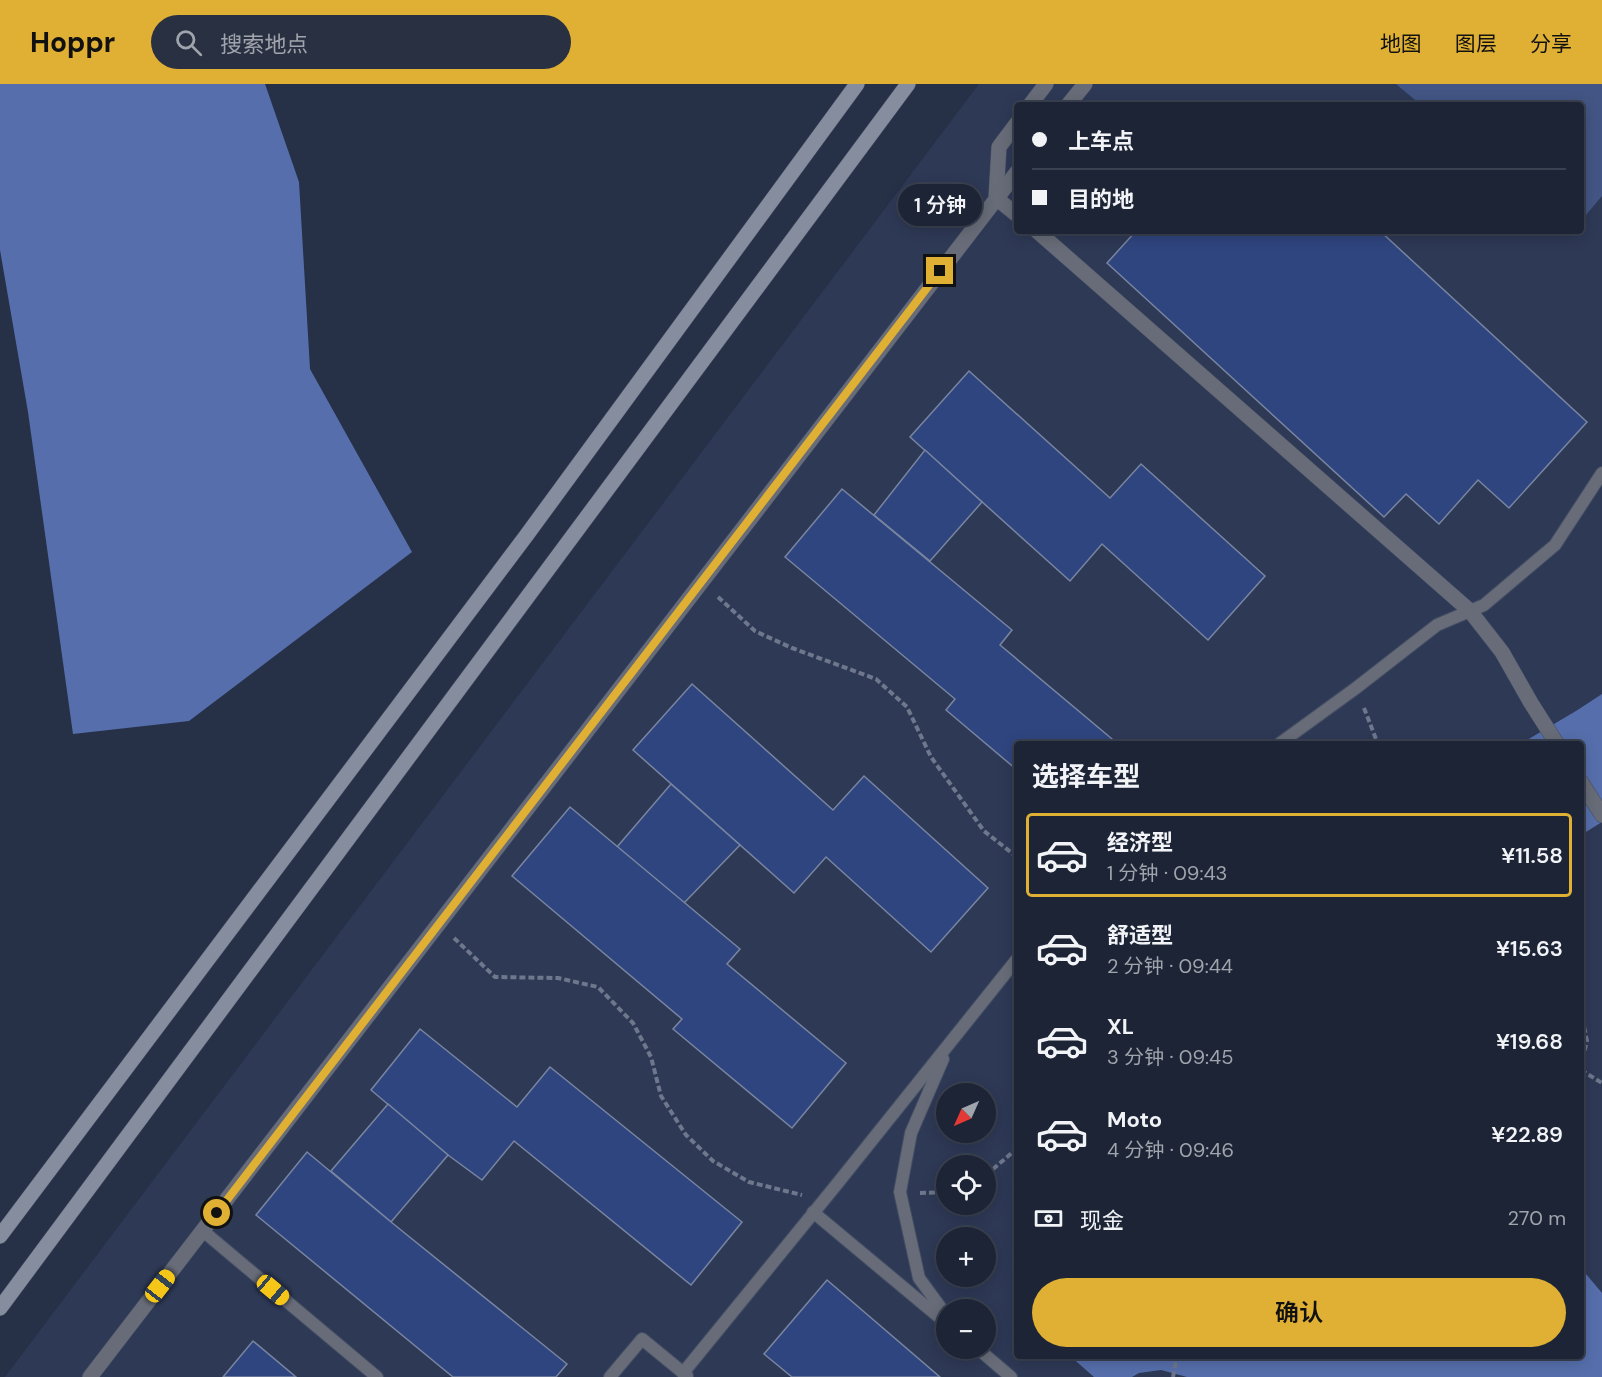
<!DOCTYPE html>
<html lang="zh">
<meta charset="utf-8">
<style>
:root{--surface:#1c2435;--page:#293041;--text:#f1f3f6;--muted:#a0a4ad;--line:#3a4150;--accent:#dfb034}
body{margin:0;font-family:"DM Sans","Noto Sans SC",sans-serif;background:var(--page);color:var(--text);height:100vh;display:flex;flex-direction:column;font-size:22px;white-space:nowrap}
*{box-sizing:border-box;margin:0}
p{font-size:20px;color:var(--muted)}
.icon{flex:none;width:33px;height:33px;fill:none;stroke:currentColor;stroke-width:2;stroke-linecap:round;stroke-linejoin:round}
.map{position:relative;flex:1;overflow:hidden}
.panel{position:absolute;left:1014px;top:657px;width:570px;height:618px;display:flex;flex-direction:column;background:var(--surface);border-radius:6px;box-shadow:0 3px 15px #0003,0 0 0 2px var(--line)}
.panel>*{flex:none}
.top-card{position:absolute;left:1014px;top:18px;width:570px;height:132px;border-radius:6px;box-shadow:0 3px 15px #0003,0 0 0 2px var(--line);display:grid;align-content:center;height:132px;padding:0 18px;background:var(--surface)}
.needle{width:39px;rotate:225deg}
.tools{position:absolute;left:936px;top:999px;display:grid;gap:12px}
.tools a{display:grid;place-items:center;width:60px;height:60px;border-radius:50%;background:var(--surface);box-shadow:0 3px 15px #0003,0 0 0 2px var(--line);font-size:30px}
.end{position:absolute;width:27px;height:27px;margin:-14px;border:8px solid #dfb034;background:#111;box-shadow:0 0 0 3px #111}
.from{border-radius:50%}
.bubble{position:absolute;height:42px;border-radius:21px;background:var(--surface);box-shadow:0 3px 15px #0003,0 0 0 2px var(--line);font-size:20px;font-weight:600;line-height:42px;text-align:center}
.car{position:absolute;width:18px;height:36px;margin:-18px -9px;border-radius:8px;box-shadow:0 0 4px 2px #0007;background:linear-gradient(#f5c518 24%,#345 0 40%,#f5c518 0 76%,#345 0 86%,#f5c518 0)}
.top-card b{display:flex;align-items:center;gap:21px;height:57px;font-size:22px}
.top-card b+b{border-top:2px solid var(--line)}
.top-card i{width:15px;height:15px;background:var(--text)}
ul{padding:0;list-style:none}
li{display:flex;align-items:center;gap:18px;height:84px;margin:0 12px 9px;padding:0 6px;border:3px solid transparent;border-radius:6px}
li div{flex:1}
li b{display:block;font-size:22px}
li em{font-style:normal;font-weight:600}
li.on{border-color:var(--accent)}
li>.icon{width:54px;height:54px;stroke-width:1.5}
h2{padding:0 18px;font-size:27px;line-height:72px}
.pay{display:flex;align-items:center;gap:15px;height:66px;padding:0 18px;font-size:22px}
.pay p{margin-inline-start:auto}
.cta{display:flex;gap:12px;margin-top:auto;padding:12px 18px}
.cta a{flex:1;height:69px;border-radius:36px;background:var(--accent);color:#111;font-size:24px;font-weight:600;line-height:69px;text-align:center}
header{display:flex;align-items:center;gap:36px;box-sizing:border-box;height:84px;padding:0 30px;background:var(--accent);color:#111}
header strong{font-size:28px}
nav{display:flex;gap:33px;margin-inline-start:auto;font-size:21px}
.search{width:420px;height:54px;background:var(--page);display:flex;align-items:center;gap:15px;box-sizing:border-box;padding:0 21px;border-radius:33px;color:var(--muted);font-size:22px}
.map>svg:first-child{display:block}
.built{fill:#2e3956;fill-rule:evenodd}
.green{fill:#435584}
.water{fill:#566fac}
.building{fill:#2f457f;stroke:#7985a0;stroke-width:1.5}
.lines{fill:none;stroke-linecap:round;stroke-linejoin:round}
.lane-casing{stroke:#434d63;stroke-width:14}
.street-casing{stroke:#434d63;stroke-width:16}
.secondary-casing{stroke:#434d63;stroke-width:16}
.path{stroke:#6e778b;stroke-width:4;stroke-dasharray:6 3;stroke-linecap:butt}
.lane{stroke:#676c78;stroke-width:12}
.street{stroke:#676c78;stroke-width:15}
.secondary{stroke:#858d9f;stroke-width:15}
.route{stroke:#dfb034;stroke-width:8}
</style>
<header>
<strong>Hoppr</strong>
<div class="search"><svg class="icon" aria-label="search" viewBox="0 0 24 24"><circle cx="10" cy="10" r="6"/><path d="M15 15l6 6"/></svg>搜索地点</div>
<nav><a>地图</a><a>图层</a><a>分享</a></nav>
</header>
<div class="map">
<svg width="1602" height="1293" viewBox="0 0 1602 1293">
<rect width="100%" height="100%" fill="#263047"/>
<path class="built" d="M979,0h623v1293h-1597zM1017,21h564v126h-564zM1017,660h564v612h-564zM946,1010h40v38h-40zM946,1082h40v38h-40zM946,1154h40v38h-40zM946,1226h40v38h-40z"/>
<path class="green" d="M1396,0h206v112l-21,25v-116h-160z"/>
<g class="water">
<path d="M0,0h265l34,98 11,187 102,183 -223,169 -116,13 -45,-322 -28,-162z"/>
<path d="M1602,610v128l-21,13v-91h-61l56,-33z"/>
<path d="M1581,1184l21,25v84h-415l-26,-7 -22,3 -7,4h-38l-24,-21h511z"/>
</g>
<g class="building">
<path d="M1136,147h244l207,191 -78,86 -31,-28 -39,44 -33,-30 -22,23 -277,-254z"/>
<path d="M969,287l141,127 31,-34 124,112 -57,64 -106,-96 -32,37 -160,-144z"/>
<path d="M925,366l57,52 -52,59 -56,-46z"/>
<path d="M842,405l170,141 -12,15 118,99h-101v26l-71,-60 9,-11 -170,-142z"/>
<path d="M692,600l141,126 31,-34 124,112 -57,64 -105,-95 -32,36 -161,-143z"/>
<path d="M671,700l69,61 -56,58 -67,-56z"/>
<path d="M570,723l170,142 -13,15 119,99 -54,65 -119,-99 9,-10 -170,-143z"/>
<path d="M420,945l97,78 33,-40 192,155 -51,63 -177,-144 -32,39 -34,-25 -77,-65z"/>
<path d="M388,1020l60,51 -57,67 -60,-51z"/>
<path d="M307,1068l84,70 176,142 -11,13h-103l-197,-162z"/>
<path d="M827,1196l113,97h-148l-28,-23z"/>
<path d="M253,1257l43,36h-73z"/>
</g>
<g class="lines">
<g class="lane-casing">
<g id="lane">
<path d="M1279,660l77,-56 81,-63 47,-20 71,-60 47,-72"/>
<path d="M943,975l-32,74 -11,59 19,86 27,37"/>
<path d="M813,1128l133,111"/>
<path d="M203,1147l174,146"/>
<path d="M977,1264l34,29"/>
<path d="M683,1289l154,-189 180,-225"/>
<path d="M610,1293l32,-38 45,37"/>
</g>
</g>
<g class="street-casing">
<g id="street">
<path d="M1030,21l16,-21"/>
<path d="M1068,21l17,-21"/>
<path d="M1017,39l-18,24 -3,51 21,17"/>
<path d="M1037,147l433,380 32,41 29,51 26,41"/>
<path d="M1581,698l21,33"/>
<path d="M90,1293l927,-1205"/>
</g>
</g>
<g class="secondary-casing">
<g id="secondary">
<path d="M0,1152l526,-700 331,-452"/>
<path d="M0,1224l908,-1224"/>
</g>
</g>
<g class="path">
<path d="M718,513l37,34 37,17 84,31 31,28 24,50 53,74 33,26"/>
<path d="M1364,624l12,31 -1,5"/>
<path d="M454,854l41,39 63,1 40,9 35,36 18,34 10,39 25,39 27,26 36,21 53,13"/>
<path d="M1581,935l2,2 4,20 -6,24"/>
<path d="M1581,986l21,13"/>
<path d="M986,1091l27,-23 4,-6"/>
<path d="M920,1109l26,-1"/>
<path d="M1173,1293l4,-21"/>
</g>
<use href="#lane" class="lane"/>
<use href="#street" class="street"/>
<use href="#secondary" class="secondary"/>
</g>
<g class="lines">
<path class="route" d="M217,1129l723,-942"/>
</g>
</svg>
<div class="tools">
<a><svg class="needle" viewBox="-14 -14 28 28"><path d="M0-13l5 13h-10z" fill="#e53935"/><path d="M0 13l5-13h-10z" fill="#a0a4ad"/></svg></a>
<a><svg class="icon" aria-label="locate" viewBox="0 0 24 24"><circle cx="12" cy="12" r="6"/><path d="M12 2v4M12 18v4M2 12h4M18 12h4"/></svg></a>
<a>+</a>
<a>−</a>
</div>
<i class="end from" style="left:217px;top:1129px"></i>
<i class="end" style="left:940px;top:187px"></i>
<div class="bubble" style="left:898px;top:100px;width:84px">1 分钟</div>
<i class="car" style="left:160px;top:1202px;rotate:38deg"></i>
<i class="car" style="left:273px;top:1206px;rotate:130deg"></i>
<div class="top-card">
<b><i class="from"></i>上车点</b>
<b><i></i>目的地</b>
</div>
<section class="panel">
<h2>选择车型</h2>
<ul>
<li class="on"><svg class="icon" aria-label="car" viewBox="0 0 24 24"><path d="M5 17H2v-5l4-1 3-4h7l3 4 3 1v5h-3M9 17h6M6 11h13"/><circle cx="7" cy="17" r="2"/><circle cx="17" cy="17" r="2"/></svg><div><b>经济型</b><p>1 分钟 · 09:43</p></div><em>¥11.58</em></li>
<li><svg class="icon" aria-label="car" viewBox="0 0 24 24"><path d="M5 17H2v-5l4-1 3-4h7l3 4 3 1v5h-3M9 17h6M6 11h13"/><circle cx="7" cy="17" r="2"/><circle cx="17" cy="17" r="2"/></svg><div><b>舒适型</b><p>2 分钟 · 09:44</p></div><em>¥15.63</em></li>
<li><svg class="icon" aria-label="car" viewBox="0 0 24 24"><path d="M5 17H2v-5l4-1 3-4h7l3 4 3 1v5h-3M9 17h6M6 11h13"/><circle cx="7" cy="17" r="2"/><circle cx="17" cy="17" r="2"/></svg><div><b>XL</b><p>3 分钟 · 09:45</p></div><em>¥19.68</em></li>
<li><svg class="icon" aria-label="car" viewBox="0 0 24 24"><path d="M5 17H2v-5l4-1 3-4h7l3 4 3 1v5h-3M9 17h6M6 11h13"/><circle cx="7" cy="17" r="2"/><circle cx="17" cy="17" r="2"/></svg><div><b>Moto</b><p>4 分钟 · 09:46</p></div><em>¥22.89</em></li>
</ul>
<div class="pay"><svg class="icon" aria-label="cash" viewBox="0 0 24 24"><path d="M3 7h18v10H3z"/><circle cx="12" cy="12" r="2"/></svg>现金<p>270 m</p></div>
<div class="cta"><a>确认</a></div>
</section>
</div>
